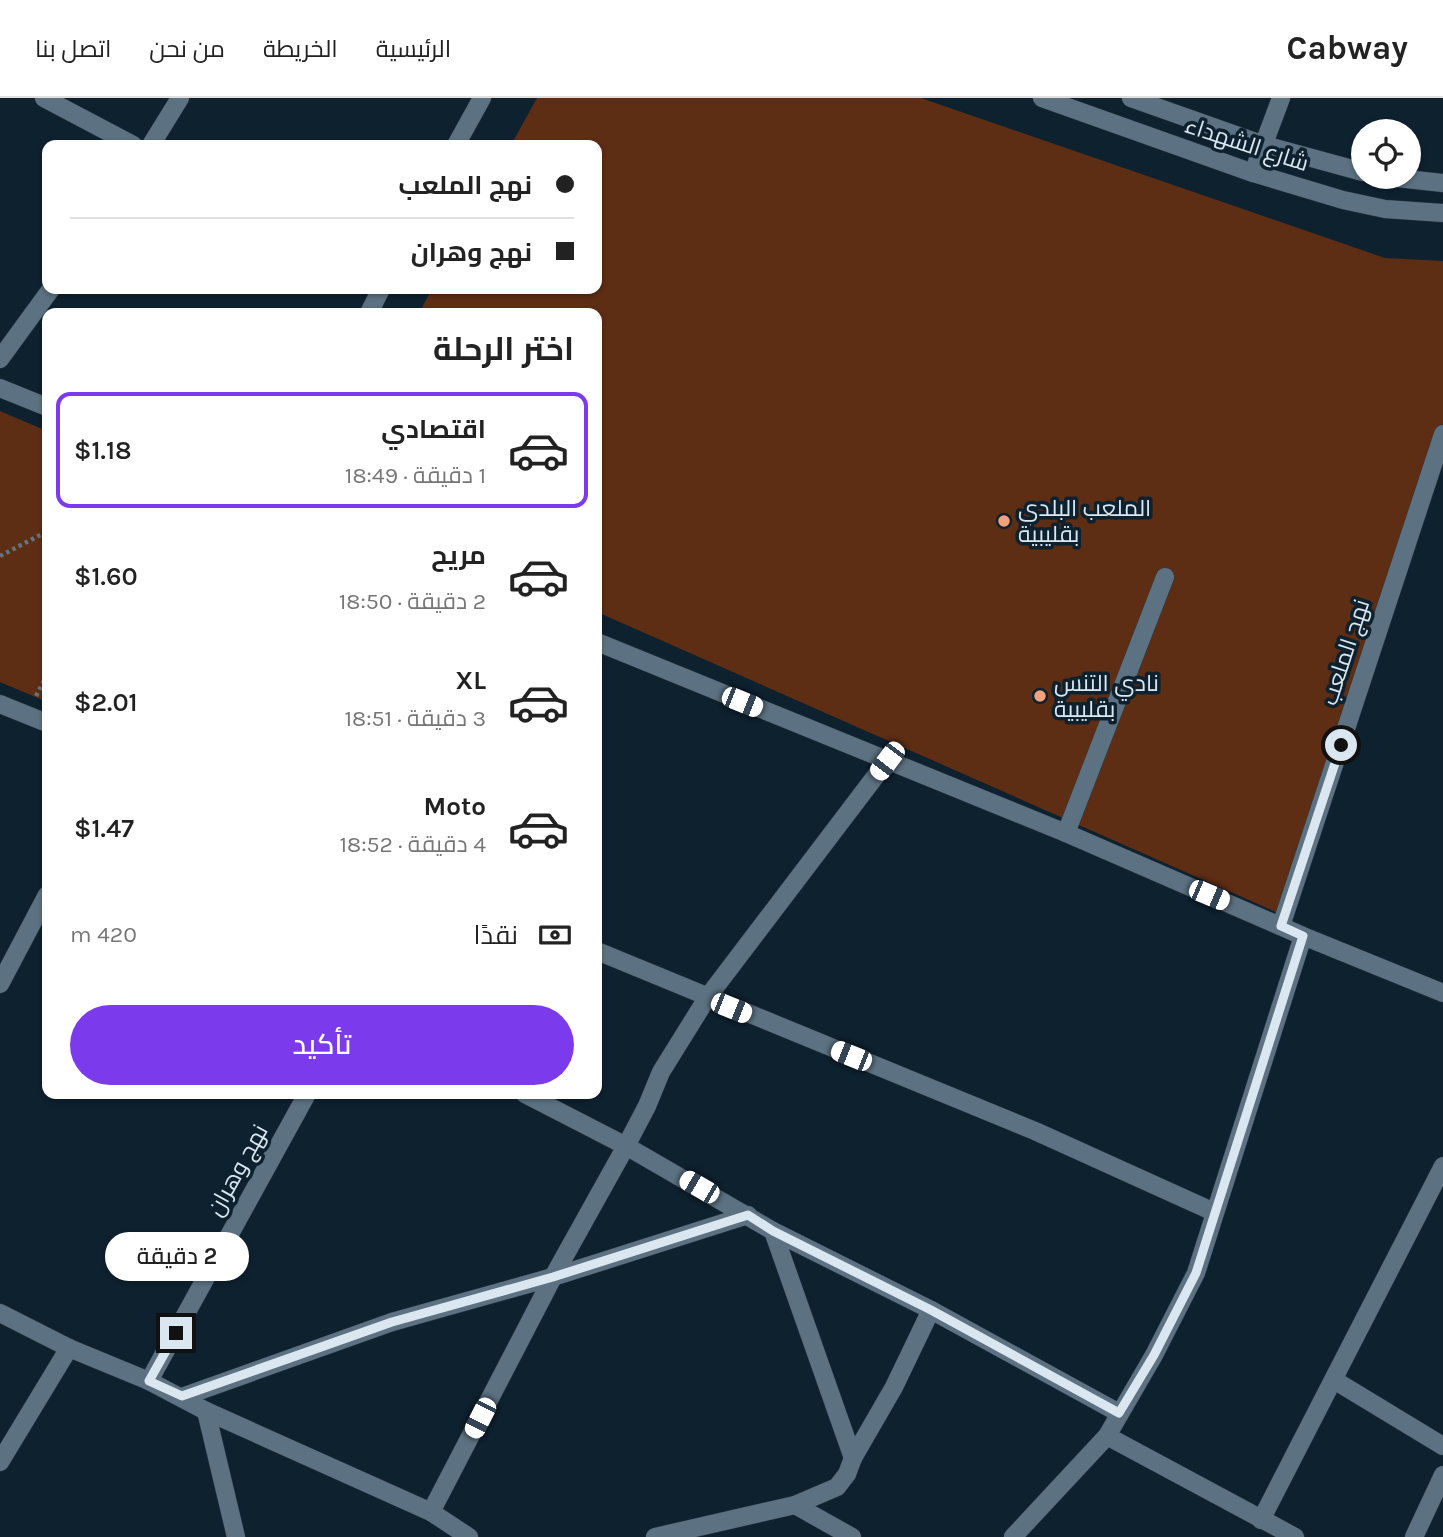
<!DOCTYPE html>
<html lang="ar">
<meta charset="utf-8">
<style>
:root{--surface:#fff;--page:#f6f6f6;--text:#222;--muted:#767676;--line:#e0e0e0;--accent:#7c3aed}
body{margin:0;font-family:Karla,Cairo,sans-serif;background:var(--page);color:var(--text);direction:rtl;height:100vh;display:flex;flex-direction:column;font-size:26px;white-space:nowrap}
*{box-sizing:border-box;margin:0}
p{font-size:23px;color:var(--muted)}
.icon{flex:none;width:38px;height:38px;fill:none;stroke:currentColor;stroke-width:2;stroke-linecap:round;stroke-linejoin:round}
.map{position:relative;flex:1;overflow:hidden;direction:ltr}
.sheet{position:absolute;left:42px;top:210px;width:560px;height:791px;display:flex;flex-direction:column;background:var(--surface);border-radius:14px;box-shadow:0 2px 5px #0004;direction:rtl}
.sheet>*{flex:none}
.banner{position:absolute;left:42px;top:42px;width:560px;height:154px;border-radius:14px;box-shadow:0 2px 5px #0004;direction:rtl;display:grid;align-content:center;height:154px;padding:0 28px;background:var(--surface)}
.tools{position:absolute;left:1351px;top:21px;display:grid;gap:14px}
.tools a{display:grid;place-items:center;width:70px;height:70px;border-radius:50%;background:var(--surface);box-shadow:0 2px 5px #0004;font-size:35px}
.end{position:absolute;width:32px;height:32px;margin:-16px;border:9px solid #dbe7f0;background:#111;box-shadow:0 0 0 4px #111}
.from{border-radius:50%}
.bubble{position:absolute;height:49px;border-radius:24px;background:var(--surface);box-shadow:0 2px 5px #0004;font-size:23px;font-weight:600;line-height:49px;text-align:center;direction:rtl}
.car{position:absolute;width:21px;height:42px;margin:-21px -10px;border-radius:9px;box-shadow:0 0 5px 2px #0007;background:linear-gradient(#fff 24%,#345 0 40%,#fff 0 76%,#345 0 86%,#fff 0)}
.banner b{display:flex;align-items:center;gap:24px;height:66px;font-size:26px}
.banner b+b{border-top:2px solid var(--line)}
.banner i{width:18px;height:18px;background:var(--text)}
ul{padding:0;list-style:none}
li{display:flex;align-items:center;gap:21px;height:116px;margin:0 14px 10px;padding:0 14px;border:4px solid transparent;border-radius:14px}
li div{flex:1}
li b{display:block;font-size:26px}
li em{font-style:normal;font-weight:600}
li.current{border-color:var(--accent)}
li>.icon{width:63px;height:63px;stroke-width:1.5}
h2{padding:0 28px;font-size:32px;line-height:84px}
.pay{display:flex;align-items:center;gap:18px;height:77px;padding:0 28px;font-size:26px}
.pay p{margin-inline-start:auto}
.cta{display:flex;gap:14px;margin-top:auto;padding:14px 28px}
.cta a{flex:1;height:80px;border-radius:42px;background:var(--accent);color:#fff;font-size:28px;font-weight:600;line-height:80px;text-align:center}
header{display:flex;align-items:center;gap:42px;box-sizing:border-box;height:98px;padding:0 35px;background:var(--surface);border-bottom:2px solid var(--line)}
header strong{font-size:33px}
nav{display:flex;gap:38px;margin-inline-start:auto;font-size:24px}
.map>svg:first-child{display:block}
.green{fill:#5d2d14}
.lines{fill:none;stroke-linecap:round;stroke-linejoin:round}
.lane-casing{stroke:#303b47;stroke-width:19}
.street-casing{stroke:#303b47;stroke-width:19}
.secondary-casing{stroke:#303b47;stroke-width:19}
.path{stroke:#63737f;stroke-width:4.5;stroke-dasharray:3.5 3.5;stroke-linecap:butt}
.lane{stroke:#5c7282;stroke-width:18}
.street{stroke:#5c7282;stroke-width:18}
.secondary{stroke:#5c7282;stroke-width:18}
.route{stroke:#dbe7f0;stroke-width:9}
.poi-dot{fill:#f1a17b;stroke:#0e212f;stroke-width:2.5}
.labels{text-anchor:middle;stroke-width:7;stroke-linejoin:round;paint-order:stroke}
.street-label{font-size:23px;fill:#dbe7f0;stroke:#0e212f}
.poi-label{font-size:23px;fill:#dbe7f0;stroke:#0e212f;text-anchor:start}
</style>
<header>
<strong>Cabway</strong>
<nav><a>الرئيسية</a><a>الخريطة</a><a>من نحن</a><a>اتصل بنا</a></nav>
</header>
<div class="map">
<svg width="1443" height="1439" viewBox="0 0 1443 1439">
<rect width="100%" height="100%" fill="#0e212f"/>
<g class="green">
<path d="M537,0h384l464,160 58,3v168l-165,484 -681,-301v-299h-178l13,-24h165v-144h-86z"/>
<path d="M0,313l47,20v271l-47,-20z"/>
</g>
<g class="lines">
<g class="lane-casing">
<g id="lane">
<path d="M1253,75l28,-75"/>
<path d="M1066,735l99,-256"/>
</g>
</g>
<g class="street-casing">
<g id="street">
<path d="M44,0l89,47"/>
<path d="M151,47l29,-47"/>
<path d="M456,47l26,-47"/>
<path d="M369,215l12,-24"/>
<path d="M0,261l51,-70"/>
<path d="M0,606l47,19"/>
<path d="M1281,828l162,-492"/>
<path d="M597,853l438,180 179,81"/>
<path d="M0,886l47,-89"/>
<path d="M525,996l101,52 147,85 158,79 188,103"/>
<path d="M773,1133l80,227"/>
<path d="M0,1215l69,35 80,33 57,30 225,101 38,25"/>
<path d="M1334,1282l109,66"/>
<path d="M149,1283l158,-287"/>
<path d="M182,1299l210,-75 161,-45 195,-62"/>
<path d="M206,1313l30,126"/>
<path d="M1107,1338l188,101"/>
<path d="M0,1364l69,-114"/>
<path d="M795,1407l57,32"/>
<path d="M431,1414l122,-235 73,-131 21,-40 14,-34 46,-74 180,-237"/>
<path d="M1261,1422l182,-354"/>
<path d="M655,1439l140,-32 42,-18 10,-13 6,-16 41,-71 37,-77"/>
<path d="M1414,1439l29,-62"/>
</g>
</g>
<g class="secondary-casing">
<g id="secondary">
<path d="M1042,0l211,75 90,27 42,9 58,4"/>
<path d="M1131,0l133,47 99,27"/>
<path d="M1388,79l55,6"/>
<path d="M0,290l47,19"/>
<path d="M597,544l469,191 237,103 140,57"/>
<path d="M1013,1439l94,-101 47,-81 42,-82 107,-337"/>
</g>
</g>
<g class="path">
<path d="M0,458l44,-23 3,-4"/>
<path d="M36,598l11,-21"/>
</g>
<use href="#lane" class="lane"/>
<use href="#street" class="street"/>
<use href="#secondary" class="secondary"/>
</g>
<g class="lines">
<path class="route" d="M176,1235l-27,48 33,15 210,-74 161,-45 195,-62 25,16 158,79 188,103 35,-58 42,-82 107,-337 -22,-10 60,-181"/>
</g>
<g class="poi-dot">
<circle cx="1004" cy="423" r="7"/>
<circle cx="1040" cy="598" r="7"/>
</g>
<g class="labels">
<g class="street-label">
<text transform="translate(1247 46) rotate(18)" y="8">شارع الشهداء</text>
<text transform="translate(1345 554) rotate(-72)" y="8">نهج الملعب</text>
<text transform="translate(237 1072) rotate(-61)" y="8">نهج وهران</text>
</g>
<g class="poi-label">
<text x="1018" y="418">الملعب البلدي<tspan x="1018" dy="26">بقليبية</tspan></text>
<text x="1054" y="593">نادي التنس<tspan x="1054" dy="26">بقليبية</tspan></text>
</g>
</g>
</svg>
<div class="tools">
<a><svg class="icon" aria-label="locate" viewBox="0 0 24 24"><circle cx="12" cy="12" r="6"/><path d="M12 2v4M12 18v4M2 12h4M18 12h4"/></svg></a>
</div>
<i class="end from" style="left:1341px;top:647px"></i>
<i class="end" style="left:176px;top:1235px"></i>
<div class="bubble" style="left:105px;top:1134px;width:144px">2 دقيقة</div>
<i class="car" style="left:742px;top:604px;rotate:112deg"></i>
<i class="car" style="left:887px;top:663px;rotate:217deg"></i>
<i class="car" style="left:1209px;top:797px;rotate:113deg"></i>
<i class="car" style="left:731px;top:910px;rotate:112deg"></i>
<i class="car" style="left:851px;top:958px;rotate:292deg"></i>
<i class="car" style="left:699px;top:1089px;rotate:300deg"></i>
<i class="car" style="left:480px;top:1320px;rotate:207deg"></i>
<div class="banner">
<b><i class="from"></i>نهج الملعب</b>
<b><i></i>نهج وهران</b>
</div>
<section class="sheet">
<h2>اختر الرحلة</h2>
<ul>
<li class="current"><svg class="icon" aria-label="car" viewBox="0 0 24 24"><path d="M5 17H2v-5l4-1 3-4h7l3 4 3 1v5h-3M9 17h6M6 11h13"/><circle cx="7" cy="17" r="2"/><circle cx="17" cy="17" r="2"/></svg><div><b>اقتصادي</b><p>1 دقيقة · 18:49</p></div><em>$1.18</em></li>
<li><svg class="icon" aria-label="car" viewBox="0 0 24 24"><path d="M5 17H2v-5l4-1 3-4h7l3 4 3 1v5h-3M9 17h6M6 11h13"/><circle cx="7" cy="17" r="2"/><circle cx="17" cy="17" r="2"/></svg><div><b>مريح</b><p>2 دقيقة · 18:50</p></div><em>$1.60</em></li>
<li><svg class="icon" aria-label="car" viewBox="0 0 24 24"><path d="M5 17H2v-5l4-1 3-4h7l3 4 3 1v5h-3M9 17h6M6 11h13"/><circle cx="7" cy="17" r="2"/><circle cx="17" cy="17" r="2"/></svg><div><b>XL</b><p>3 دقيقة · 18:51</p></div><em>$2.01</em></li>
<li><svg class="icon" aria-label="car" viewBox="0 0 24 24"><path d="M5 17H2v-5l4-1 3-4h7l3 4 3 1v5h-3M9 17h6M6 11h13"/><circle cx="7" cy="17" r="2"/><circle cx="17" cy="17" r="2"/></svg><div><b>Moto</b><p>4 دقيقة · 18:52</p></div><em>$1.47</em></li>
</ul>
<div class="pay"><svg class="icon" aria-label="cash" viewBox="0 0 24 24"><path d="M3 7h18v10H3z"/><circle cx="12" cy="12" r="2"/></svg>نقدًا<p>420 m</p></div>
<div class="cta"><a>تأكيد</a></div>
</section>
</div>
